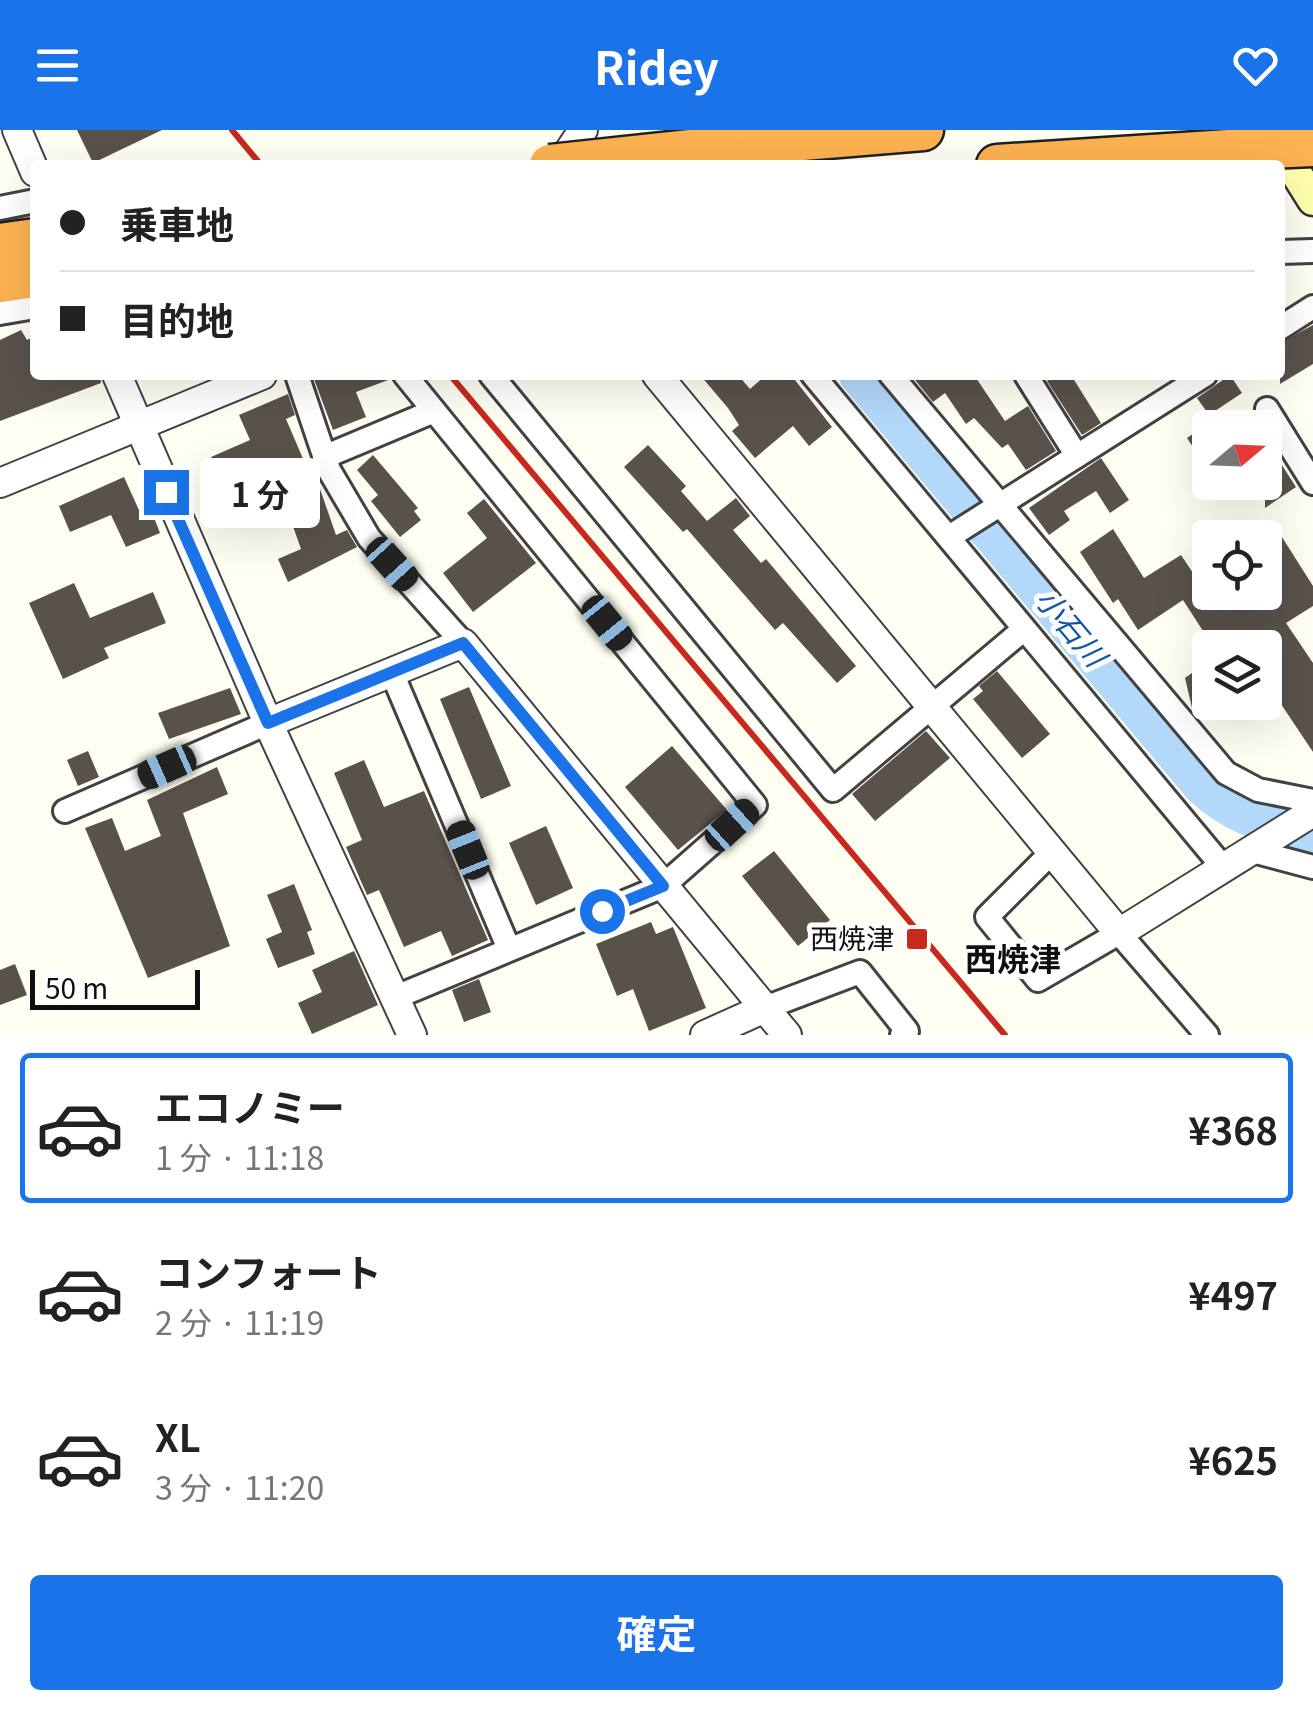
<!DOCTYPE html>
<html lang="ja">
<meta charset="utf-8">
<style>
:root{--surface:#fff;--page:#f6f6f6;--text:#222;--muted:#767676;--line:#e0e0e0;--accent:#1a73e8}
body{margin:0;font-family:Georgia,"Noto Sans JP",serif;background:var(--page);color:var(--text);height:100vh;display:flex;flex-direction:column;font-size:38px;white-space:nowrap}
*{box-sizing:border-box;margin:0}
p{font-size:32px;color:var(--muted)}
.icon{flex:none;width:55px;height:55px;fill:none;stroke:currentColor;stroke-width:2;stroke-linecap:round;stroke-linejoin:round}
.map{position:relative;height:905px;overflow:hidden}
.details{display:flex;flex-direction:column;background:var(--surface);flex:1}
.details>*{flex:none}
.guide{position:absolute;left:30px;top:30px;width:1255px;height:220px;border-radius:10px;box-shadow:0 10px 40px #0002;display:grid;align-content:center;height:220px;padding:0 30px;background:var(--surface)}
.needle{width:65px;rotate:71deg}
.fabs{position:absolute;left:1192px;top:280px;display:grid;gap:20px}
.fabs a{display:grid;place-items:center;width:90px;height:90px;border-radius:10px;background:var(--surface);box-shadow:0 10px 40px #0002;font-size:50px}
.scale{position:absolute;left:30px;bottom:25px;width:170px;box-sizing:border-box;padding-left:10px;border:5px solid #0f0f0f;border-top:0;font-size:28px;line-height:35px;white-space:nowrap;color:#0f0f0f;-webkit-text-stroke:8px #fff;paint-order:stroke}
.end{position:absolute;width:45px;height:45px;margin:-22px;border:12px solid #1a73e8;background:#fff;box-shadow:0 0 0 5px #fff}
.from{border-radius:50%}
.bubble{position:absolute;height:70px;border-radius:10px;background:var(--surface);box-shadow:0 10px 40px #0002;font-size:32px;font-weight:700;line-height:70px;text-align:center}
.car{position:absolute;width:30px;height:60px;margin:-30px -15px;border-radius:12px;box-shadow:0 0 8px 2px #0007;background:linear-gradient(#222 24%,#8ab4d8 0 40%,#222 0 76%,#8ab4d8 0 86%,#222 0)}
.guide b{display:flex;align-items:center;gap:35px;height:95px;font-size:38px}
.guide b+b{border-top:2px solid var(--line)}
.guide i{width:25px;height:25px;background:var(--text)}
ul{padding:18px 0 0;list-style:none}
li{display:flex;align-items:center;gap:30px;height:150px;margin:0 20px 15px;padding:0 10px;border:5px solid transparent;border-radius:10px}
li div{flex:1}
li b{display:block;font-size:38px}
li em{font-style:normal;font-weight:700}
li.current{border-color:var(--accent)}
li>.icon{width:90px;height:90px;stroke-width:1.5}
.action{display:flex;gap:20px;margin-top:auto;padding:20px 30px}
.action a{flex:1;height:115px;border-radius:10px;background:var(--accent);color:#fff;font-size:40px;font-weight:700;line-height:115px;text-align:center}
header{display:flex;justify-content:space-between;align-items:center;height:130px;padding:0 30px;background:var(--accent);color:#fff;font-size:45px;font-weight:700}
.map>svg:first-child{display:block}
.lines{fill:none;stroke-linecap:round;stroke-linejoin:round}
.river{stroke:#b2d8fa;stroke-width:40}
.building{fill:#59524b}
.minor-casing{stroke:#424242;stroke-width:28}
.tertiary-casing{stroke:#424242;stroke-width:32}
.secondary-casing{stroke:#313131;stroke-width:35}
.motorway-casing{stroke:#202020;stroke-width:45}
.minor{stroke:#fff;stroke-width:22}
.tertiary{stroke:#fff;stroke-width:28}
.secondary{stroke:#ffffad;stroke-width:30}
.motorway{stroke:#fdb251;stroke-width:40}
.rail{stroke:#ca271d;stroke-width:6}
.motorway-bridge-casing{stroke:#202020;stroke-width:45;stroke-linecap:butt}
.motorway-bridge{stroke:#fdb251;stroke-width:40}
.route{stroke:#1a73e8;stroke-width:12}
.poi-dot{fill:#ca271d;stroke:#fff;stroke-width:4}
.labels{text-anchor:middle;stroke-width:10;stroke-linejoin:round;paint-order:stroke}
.poi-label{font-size:28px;fill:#0f0f0f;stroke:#fff;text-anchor:end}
.water-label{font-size:30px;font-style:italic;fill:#0f56ab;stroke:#fff}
.quarter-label{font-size:32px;font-weight:bold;fill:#0f0f0f;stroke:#fff}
</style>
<header><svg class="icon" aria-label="menu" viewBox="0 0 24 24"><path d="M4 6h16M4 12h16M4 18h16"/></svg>Ridey<svg class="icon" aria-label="heart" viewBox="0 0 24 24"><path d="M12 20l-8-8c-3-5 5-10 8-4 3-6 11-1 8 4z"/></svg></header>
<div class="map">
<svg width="1313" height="905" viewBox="0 0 1313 905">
<rect width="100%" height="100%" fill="#fffef2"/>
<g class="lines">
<path class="river" d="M859,245l343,410c33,32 68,39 111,50"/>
</g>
<g class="building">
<path d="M77,0h85l-69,33z"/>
<path d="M1313,195v39l-33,20v-41z"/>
<path d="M21,200l6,10 8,-4v39h65l1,8 -101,38v-81z"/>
<path d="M326,245h64l1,4 -35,13 10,25 -33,13 -19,-51z"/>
<path d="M700,245h38l12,14 16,-14h25l41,52 -23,19 -16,-20 -38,32 -23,-27 7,-6 -11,-17z"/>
<path d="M911,245h63l31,46 23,-15 28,45 -30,19 -18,-26 -6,4 -28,-30 -8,6 -21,-31 -12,9z"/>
<path d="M1056,245h15l30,48 -19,12 -35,-54z"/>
<path d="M1230,245l12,18 -33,22 -12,-17z"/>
<path d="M288,264l7,21 -9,4 21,49 5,-2 24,69 11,-5 10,17 -69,35 -10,-23 23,-10 -29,-82 -47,22 -14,-32 39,-17 -11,-25z"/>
<path d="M1210,292v51l-23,-35z"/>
<path d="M1265,309l31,48 -31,21z"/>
<path d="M648,315l38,41 -5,5 26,30 29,-23 14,18 -17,14 28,33 5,-4 90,107 -19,17 -54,-60 -8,7 -88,-101 -4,3 -59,-65z"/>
<path d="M373,325l45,53 -4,3 7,9 -21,17 -29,-36 7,-6 -21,-25z"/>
<path d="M1101,328l28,42 -19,13 -14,-22 -32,20 6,9 -21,15 -20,-27z"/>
<path d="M124,347l19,42 10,-4 7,18 -34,14 -15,-32 -41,17 -11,-26z"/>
<path d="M484,369l52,64 -63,49 -30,-39 44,-35 -20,-25z"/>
<path d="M1113,399l31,49 37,-23 26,39 12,-2 5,8 12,-8h29v-49l15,-9 33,52v20l-27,17 27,40v89l-48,-72v-50l-28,18h-23l-31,-48 -45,30 -20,-31 -5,4 -33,-51z"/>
<path d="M74,453l16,35 63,-26 13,31 -62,25 5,10 -46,21 -34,-76z"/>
<path d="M1210,530v55l-18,-7 -7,-30z"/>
<path d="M997,541l53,63 -28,24 -49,-59 10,-8 -4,-5z"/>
<path d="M469,557l42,99 -30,13 -41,-100z"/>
<path d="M230,558l11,26 -72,25 -11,-26z"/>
<path d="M926,601l24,27 -75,63 -23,-27z"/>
<path d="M672,616l55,64 -49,40 -53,-63z"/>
<path d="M88,621l11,26 -21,9 -11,-26z"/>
<path d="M364,630l20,47 40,-16 64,149 -36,16 -11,-25 -37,16 -25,-57 -12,5 -21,-48 16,-7 -28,-67z"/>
<path d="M217,637l11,27 -45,19 47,133 -82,32 -63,-150 27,-10 13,33 36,-15 -14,-36z"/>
<path d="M546,696l27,62 -37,17 -27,-62z"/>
<path d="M774,721l56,69 -32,26 -56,-70z"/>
<path d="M294,754l18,46 -5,2 8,22 -37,14 -12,-29 16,-7 -15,-37z"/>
<path d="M651,792l5,12 17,-7 33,81 -57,23 -16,-42 -16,7 -21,-52z"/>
<path d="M354,821l24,54 -66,29 -14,-31 24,-11 -10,-22z"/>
<path d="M15,834l12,31 -27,10v-35z"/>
<path d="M479,849l12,33 -27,10 -12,-32z"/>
</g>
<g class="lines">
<g class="minor-casing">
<g id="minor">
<path d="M0,78l35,-7"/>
<path d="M1280,122l33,-1"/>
<path d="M0,183l35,-6"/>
<path d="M1280,198l33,-21"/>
<path d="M297,245l32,95 40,68 94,105"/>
<path d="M491,245l342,415 190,-160"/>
<path d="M813,245l409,491"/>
<path d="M891,245l335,398 32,17 55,11"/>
<path d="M1026,245l51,81"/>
<path d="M1267,279l46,74"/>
<path d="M324,327l110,-46"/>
<path d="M949,407l256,-162"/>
<path d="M392,543l117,276"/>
<path d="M65,681l203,-88"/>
<path d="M1249,720l64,17"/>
<path d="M1052,722l-65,65 51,63 81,-47 88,102"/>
<path d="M396,867l267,-111 92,-81 -350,-430"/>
<path d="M765,878l95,-36 47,59 -5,4"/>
</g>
</g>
<g class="tertiary-casing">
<g id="tertiary">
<path d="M17,0l18,42"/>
<path d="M560,35l23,-35"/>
<path d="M117,245l151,348 144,312"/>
<path d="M657,245l462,558 194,-121"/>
<path d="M0,353l262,-108"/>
<path d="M268,593l195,-80 324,392"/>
<path d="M705,905l60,-27"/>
</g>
</g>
<g class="secondary-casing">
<path id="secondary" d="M1271,3l42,67"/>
</g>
<g class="motorway-casing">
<g id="motorway">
<path d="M718,17l205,-17"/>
<path d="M997,35l247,-16"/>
<path d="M0,114l35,-5"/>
<path d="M0,152l35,-5"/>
</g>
</g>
<use href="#minor" class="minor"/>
<use href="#tertiary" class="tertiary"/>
<use href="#secondary" class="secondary"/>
<use href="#motorway" class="motorway"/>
<g class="rail">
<path d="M232,0l29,35"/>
<path d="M450,245l555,660"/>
</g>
<g class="motorway-bridge-casing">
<g id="motorway-bridge">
<path d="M1244,19l69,-3"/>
<path d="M550,35l168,-18"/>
</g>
</g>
<use href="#motorway-bridge" class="motorway-bridge"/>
</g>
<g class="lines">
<path class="route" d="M166,362l102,231 195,-80 200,243 -61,25"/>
</g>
<rect class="poi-dot" x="905" y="797" width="24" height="24" rx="5"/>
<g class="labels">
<g class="poi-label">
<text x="894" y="819">西焼津</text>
</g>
<g class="water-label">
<text transform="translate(1070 498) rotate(50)" y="10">小石川</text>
</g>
<g class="quarter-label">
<text x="1013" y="841">西焼津</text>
</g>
</g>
</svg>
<div class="fabs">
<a><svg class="needle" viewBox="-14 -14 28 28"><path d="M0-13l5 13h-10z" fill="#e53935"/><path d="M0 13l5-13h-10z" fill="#767676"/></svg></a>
<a><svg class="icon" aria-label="locate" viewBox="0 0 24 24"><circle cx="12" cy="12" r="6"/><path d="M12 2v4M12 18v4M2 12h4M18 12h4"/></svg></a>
<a><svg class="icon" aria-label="layers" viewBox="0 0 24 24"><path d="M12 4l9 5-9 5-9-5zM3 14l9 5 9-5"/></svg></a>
</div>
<div class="scale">50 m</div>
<i class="end from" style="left:602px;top:781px"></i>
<i class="end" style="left:166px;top:362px"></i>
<div class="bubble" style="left:200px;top:328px;width:120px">1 分</div>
<i class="car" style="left:392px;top:434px;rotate:138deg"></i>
<i class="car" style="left:607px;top:493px;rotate:141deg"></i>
<i class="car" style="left:167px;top:637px;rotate:246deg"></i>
<i class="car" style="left:732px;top:695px;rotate:48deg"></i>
<i class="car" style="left:468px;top:720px;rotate:338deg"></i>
<div class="guide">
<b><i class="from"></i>乗車地</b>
<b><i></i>目的地</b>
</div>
</div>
<section class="details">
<ul>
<li class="current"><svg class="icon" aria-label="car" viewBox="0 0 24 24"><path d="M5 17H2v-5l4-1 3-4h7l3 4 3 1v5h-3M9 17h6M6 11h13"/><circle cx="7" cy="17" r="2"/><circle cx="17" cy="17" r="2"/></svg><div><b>エコノミー</b><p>1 分 · 11:18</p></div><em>¥368</em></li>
<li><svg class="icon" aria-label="car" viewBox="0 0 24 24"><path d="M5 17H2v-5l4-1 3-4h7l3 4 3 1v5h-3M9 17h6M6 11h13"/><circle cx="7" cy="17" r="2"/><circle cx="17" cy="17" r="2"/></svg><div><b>コンフォート</b><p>2 分 · 11:19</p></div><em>¥497</em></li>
<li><svg class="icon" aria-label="car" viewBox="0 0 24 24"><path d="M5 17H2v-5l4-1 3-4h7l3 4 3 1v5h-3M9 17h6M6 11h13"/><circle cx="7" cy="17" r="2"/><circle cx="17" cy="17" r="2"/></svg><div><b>XL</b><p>3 分 · 11:20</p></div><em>¥625</em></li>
</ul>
<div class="action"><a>確定</a></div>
</section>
